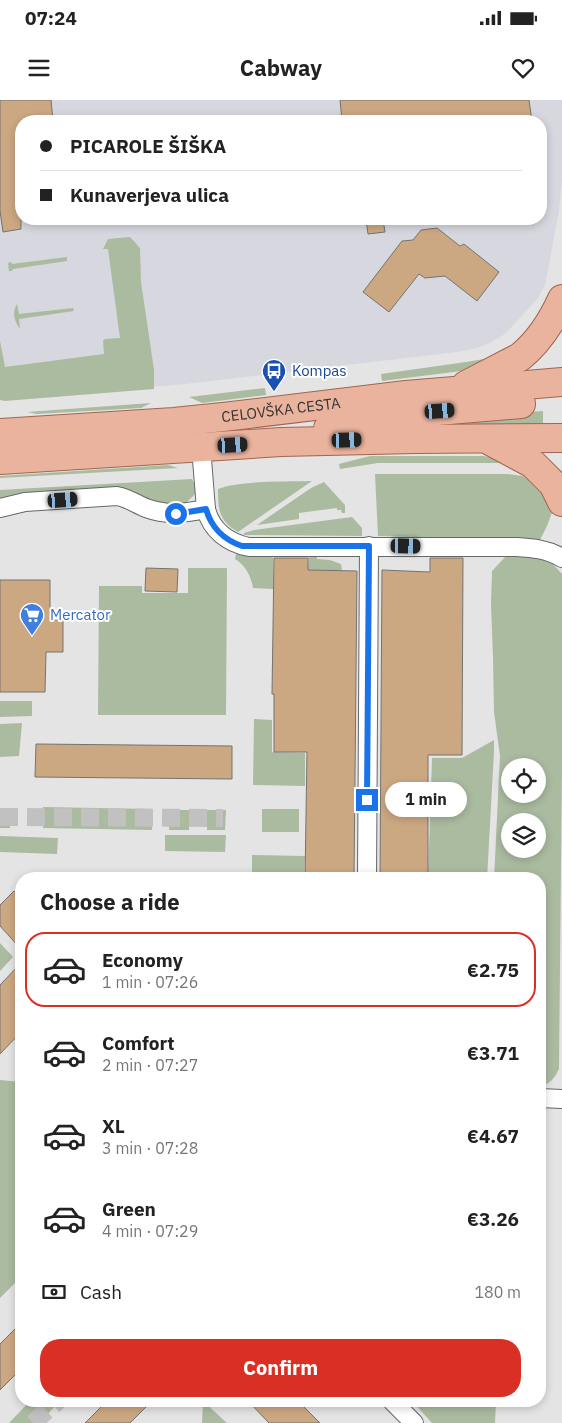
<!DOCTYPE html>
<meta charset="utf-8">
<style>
:root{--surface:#fff;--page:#f2f2f2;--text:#222;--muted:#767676;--line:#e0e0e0;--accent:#d93025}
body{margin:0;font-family:"IBM Plex Sans",sans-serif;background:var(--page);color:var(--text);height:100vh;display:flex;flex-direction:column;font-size:19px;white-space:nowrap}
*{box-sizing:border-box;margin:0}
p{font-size:16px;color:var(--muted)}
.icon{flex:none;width:28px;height:28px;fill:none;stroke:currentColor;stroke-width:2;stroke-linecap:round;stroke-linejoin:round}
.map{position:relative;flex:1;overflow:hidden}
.side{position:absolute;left:15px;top:772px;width:531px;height:535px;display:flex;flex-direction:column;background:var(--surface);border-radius:20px;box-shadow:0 2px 8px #0003}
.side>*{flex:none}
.hud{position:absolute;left:15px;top:15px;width:532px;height:110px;border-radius:20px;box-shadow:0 2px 8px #0003;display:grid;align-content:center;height:110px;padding:0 25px;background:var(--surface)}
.controls{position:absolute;left:501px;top:658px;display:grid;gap:10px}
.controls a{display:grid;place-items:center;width:45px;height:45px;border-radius:50%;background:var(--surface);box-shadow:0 2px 8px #0003;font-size:25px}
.end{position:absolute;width:22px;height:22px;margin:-11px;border:6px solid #1a73e8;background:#fff;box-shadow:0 0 0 2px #fff}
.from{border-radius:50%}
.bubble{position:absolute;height:35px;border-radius:18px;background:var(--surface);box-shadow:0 2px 8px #0003;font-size:16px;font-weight:700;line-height:35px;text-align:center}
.car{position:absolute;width:15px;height:30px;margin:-15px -8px;border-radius:6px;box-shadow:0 0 4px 1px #0007;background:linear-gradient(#222 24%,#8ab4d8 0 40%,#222 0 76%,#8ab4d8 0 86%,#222 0)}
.hud b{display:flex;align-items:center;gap:18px;height:48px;font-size:19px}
.hud b+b{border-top:1px solid var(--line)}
.hud i{width:12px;height:12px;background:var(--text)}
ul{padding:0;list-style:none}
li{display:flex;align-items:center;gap:15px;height:75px;margin:0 10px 8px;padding:0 15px;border:2px solid transparent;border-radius:20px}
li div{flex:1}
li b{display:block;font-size:19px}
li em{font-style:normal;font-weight:700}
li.selected{border-color:var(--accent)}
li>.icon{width:45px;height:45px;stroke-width:1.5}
h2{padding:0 25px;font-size:22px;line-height:60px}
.pay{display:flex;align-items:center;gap:12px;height:55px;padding:0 25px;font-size:19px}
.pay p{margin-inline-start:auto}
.primary-button{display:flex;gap:10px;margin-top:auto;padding:10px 25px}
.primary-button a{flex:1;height:58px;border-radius:20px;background:var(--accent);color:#fff;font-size:20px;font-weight:700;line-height:58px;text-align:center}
.status{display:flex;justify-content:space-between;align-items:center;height:35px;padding:0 25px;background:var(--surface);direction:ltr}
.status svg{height:14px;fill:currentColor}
header{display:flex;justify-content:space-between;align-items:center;height:65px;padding:0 25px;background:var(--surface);font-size:22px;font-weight:700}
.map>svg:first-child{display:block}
.built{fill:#d7d7df;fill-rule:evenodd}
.green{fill:#abbba0;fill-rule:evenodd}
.building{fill:#cca882;stroke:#747372}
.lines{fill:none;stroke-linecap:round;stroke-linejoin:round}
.minor-tunnel{stroke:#c1c1c2;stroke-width:18;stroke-dasharray:18 9;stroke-linecap:butt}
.minor-casing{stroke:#676768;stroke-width:20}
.primary-casing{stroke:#a1654f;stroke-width:30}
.minor{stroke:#fff;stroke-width:18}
.primary{stroke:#eab39e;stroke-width:28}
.route{stroke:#1a73e8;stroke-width:6}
.labels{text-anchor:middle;stroke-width:4;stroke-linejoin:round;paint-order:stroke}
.transit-label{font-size:15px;fill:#164399;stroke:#fff;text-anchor:start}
.street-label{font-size:15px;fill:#343334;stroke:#fff}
.shop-label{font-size:15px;fill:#366cbe;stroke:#fff;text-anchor:start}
</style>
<div class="status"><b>07:24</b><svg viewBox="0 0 49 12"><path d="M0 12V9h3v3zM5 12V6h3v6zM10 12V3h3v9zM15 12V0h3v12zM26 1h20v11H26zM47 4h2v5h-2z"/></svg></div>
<header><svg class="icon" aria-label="menu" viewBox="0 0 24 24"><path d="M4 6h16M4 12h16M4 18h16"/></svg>Cabway<svg class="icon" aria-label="heart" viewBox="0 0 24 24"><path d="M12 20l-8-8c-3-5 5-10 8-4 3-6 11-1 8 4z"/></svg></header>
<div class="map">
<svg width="562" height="1323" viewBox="0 0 562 1323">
<rect width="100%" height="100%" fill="#e4e4e5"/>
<path class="built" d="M0,0h562v80l-3,31 -14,74 -7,13 -33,36 -15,9 -13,5 -20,4 -272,32 -185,16zM21,21h520v98h-520z"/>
<g class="green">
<path d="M130,137l10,11 1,34 13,88v19l-149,12 -5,-1v-59l5,26 99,-13 -1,-13 2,-2 15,-1 -12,-89h-5l5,-10z"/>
<path d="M67,157v4l-54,8 -1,2h-3l-1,-8 3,-1 1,2z"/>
<path d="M17,204l2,10 54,-6 1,3 -55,8 1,10c-6,-8 -8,-17 -3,-25z"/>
<path d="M519,242l-49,28 -88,11 -1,-7 85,-12 18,-3 16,-6z"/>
<path d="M265,288l1,7 -64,8 -13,-6z"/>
<path d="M151,303l-10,5 -104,6 -10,-2z"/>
<path d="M543,311v19l-172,1 104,-15z"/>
<path d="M370,356h113l12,2 20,5h-137l-38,6 -1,-5z"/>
<path d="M168,365l10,3 -178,10v-2z"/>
<path d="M375,374h133l15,2 9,3 22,28 -7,19 -7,14 -162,-4z"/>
<path d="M192,379l4,8 -1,7 -9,9 -6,3 -7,1 -26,-7 -20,-11 -63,3 -64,8v-10z"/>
<path d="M312,381l-74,51c-19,-11 -20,-22 -20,-43 23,-9 67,-7 94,-8z"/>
<path d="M324,382l21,23v8h-3l-1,-3h-4v-2l-38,5v6l-42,6 54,-37z"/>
<path d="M352,417l10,11v8l-118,-1v-2l10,-3z"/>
<path d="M236,454l37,2v33l-20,-1c-2,-12 -7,-22 -18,-29z"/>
<path d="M309,455h7l1,4 13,1 11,4 1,7 -34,-1z"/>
<path d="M507,455h22l20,5 13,14v190l-3,305c-4,8 -9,16 -19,17v-207h-46l6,-123 -6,-44 -1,-54 -2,-54 1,-33zM510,666h28v28h-28zM510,721h28v28h-28z"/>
<path d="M188,468h39l-1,147h-128l1,-129h43v7h46z"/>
<path d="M0,601h32v15l-32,1z"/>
<path d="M254,619l18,1v32l33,1v33l-52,-1z"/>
<path d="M22,623l-3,33 -19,1v-33z"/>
<path d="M494,640v12l-7,127h-59l4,-121h30z"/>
<path d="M43,707l109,2v21l-109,-2z"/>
<rect x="0" y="708" width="10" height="20"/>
<rect x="262" y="709" width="37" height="23"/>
<path d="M170,710h19v20h-20z"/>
<path d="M207,710h19l-1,20h-18z"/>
<path d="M165,735h61l-1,17 -60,-1z"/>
<path d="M0,736l58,2 -1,16 -57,-2z"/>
<path d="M252,755l53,1 -1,23h-52z"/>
<path d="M0,843l13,14 -13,14z"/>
<path d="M0,980l21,2v195l-21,21z"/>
<path d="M30,1301h30l-21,22h-30z"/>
<path d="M203,1301l24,22h-25z"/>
<path d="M412,1301h84l-1,22h-63z"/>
</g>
<g class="building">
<path d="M0,0h51l2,21h-32v108l-18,3 -3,-21z"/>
<path d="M340,0h189l3,21h-190z"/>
<path d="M366,119h17l2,13 -17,2z"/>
<path d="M437,128l23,18 4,-2 35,28 -22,29 -32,-25 -20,2 -6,-4 -30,38 -26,-20 39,-51 11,-1 8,-10z"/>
<path d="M274,458h34v12l49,1 -3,308h-49l2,-127h-33v-58h-2z"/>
<path d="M430,458h33l-1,197h-34v124h-48l2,-309 48,2z"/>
<path d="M146,468l32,1 -1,23 -32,-1z"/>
<path d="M0,480h50v40h13v32h-17l-1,40h-45z"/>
<path d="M36,644l196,2v33l-197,-2z"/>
<path d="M14,791l7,7v51l-21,-23v-21z"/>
<path d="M21,863v69l-21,22v-69z"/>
<path d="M21,1223v46l-21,21v-46z"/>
<path d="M107,1301h45l-22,22h-45z"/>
<path d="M248,1301h50l22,22h-51z"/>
</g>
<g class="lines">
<g class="minor-tunnel">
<path d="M0,717l223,1"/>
<path d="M33,1323l25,-22"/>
</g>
<g class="minor-casing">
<g id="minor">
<path d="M0,408l25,-6 92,-6c11,2 19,8 29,12 22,8 38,5 60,1l-5,-62"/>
<path d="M206,409c5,21 22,34 43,38h267c17,1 31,2 46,11"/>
<path d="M367,779l2,-333"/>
<path d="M540,998l22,1"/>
<path d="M392,1301l22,22"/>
</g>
</g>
<g class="primary-casing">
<g id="primary">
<path d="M466,285l54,-28c20,-16 32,-36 42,-58"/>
<path d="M328,328l73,-14 120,-10"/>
<path id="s1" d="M0,333l174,-11 49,-5 183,-22 156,-13"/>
<path d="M490,341l43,23 20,20 9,18"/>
<path d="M0,360l281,-18 134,-3 147,-1"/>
</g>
</g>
<use href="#minor" class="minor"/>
<use href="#primary" class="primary"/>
</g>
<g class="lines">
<path class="route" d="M176,414l30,-5c5,18 18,31 36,37h127l-2,254"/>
</g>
<defs>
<g id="bus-pin" transform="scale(1.25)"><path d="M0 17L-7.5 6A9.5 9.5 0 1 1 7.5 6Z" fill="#1a4fb4" stroke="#fff"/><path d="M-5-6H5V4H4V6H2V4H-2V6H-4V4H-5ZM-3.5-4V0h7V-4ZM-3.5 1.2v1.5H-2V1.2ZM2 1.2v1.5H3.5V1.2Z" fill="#fff"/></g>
<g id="supermarket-pin" transform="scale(1.25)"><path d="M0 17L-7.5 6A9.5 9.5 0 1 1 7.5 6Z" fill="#3f7fe0" stroke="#fff"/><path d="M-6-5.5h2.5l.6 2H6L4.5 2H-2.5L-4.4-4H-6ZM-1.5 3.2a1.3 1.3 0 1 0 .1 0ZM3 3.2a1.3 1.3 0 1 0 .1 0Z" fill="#fff"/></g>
</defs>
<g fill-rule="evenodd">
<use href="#bus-pin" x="274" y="271"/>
<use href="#supermarket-pin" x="32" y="515"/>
</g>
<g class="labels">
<g class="transit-label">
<text x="292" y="276">Kompas</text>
</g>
<g class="street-label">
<text dy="5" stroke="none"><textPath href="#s1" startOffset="282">CELOVŠKA CESTA</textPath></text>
</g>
<g class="shop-label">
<text x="50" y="520">Mercator</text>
</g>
</g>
</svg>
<div class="controls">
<a><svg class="icon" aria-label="locate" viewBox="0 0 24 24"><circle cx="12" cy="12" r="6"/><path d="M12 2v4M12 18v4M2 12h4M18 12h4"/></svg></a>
<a><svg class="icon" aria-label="layers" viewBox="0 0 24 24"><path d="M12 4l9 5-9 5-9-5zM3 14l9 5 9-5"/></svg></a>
</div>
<i class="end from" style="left:176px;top:414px"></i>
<i class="end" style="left:367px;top:700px"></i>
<div class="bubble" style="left:385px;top:682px;width:82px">1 min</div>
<i class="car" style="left:440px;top:311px;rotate:86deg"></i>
<i class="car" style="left:347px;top:340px;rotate:88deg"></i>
<i class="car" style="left:233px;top:345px;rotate:87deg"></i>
<i class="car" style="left:63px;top:400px;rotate:86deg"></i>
<i class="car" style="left:406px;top:446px;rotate:91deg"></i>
<div class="hud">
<b><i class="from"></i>PICAROLE ŠIŠKA</b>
<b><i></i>Kunaverjeva ulica</b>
</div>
<section class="side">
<h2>Choose a ride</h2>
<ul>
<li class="selected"><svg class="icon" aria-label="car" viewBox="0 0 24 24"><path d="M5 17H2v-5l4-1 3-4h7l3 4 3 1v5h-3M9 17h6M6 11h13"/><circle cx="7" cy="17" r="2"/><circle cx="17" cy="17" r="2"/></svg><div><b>Economy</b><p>1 min · 07:26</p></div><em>€2.75</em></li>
<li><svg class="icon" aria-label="car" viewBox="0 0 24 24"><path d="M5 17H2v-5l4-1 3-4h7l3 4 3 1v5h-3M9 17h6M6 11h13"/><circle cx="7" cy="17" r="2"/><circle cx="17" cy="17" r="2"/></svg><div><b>Comfort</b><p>2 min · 07:27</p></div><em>€3.71</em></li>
<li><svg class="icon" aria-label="car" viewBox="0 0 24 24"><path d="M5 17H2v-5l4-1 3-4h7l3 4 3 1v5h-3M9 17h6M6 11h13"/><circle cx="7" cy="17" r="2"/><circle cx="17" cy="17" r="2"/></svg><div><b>XL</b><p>3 min · 07:28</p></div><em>€4.67</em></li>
<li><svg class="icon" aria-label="car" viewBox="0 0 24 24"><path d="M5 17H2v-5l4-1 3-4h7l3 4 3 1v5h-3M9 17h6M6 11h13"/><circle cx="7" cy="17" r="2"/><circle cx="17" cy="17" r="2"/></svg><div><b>Green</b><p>4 min · 07:29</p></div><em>€3.26</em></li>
</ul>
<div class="pay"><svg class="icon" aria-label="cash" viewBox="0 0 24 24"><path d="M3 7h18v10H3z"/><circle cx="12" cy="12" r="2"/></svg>Cash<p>180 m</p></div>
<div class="primary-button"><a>Confirm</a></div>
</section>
</div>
